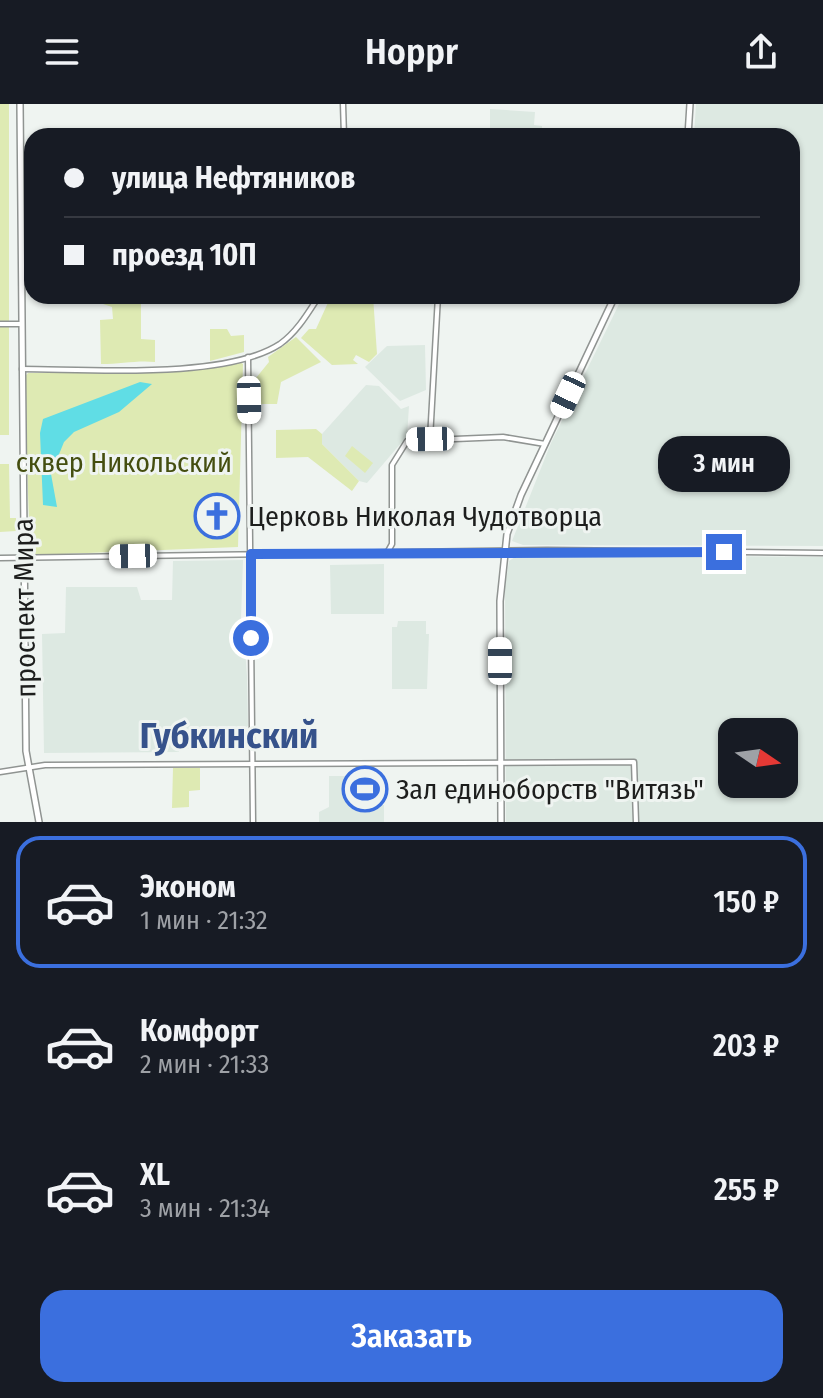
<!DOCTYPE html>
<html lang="ru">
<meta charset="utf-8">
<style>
:root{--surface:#171b24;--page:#242831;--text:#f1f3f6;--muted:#9ea1a6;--line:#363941;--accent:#3b6fde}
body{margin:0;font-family:"Fira Sans Condensed",sans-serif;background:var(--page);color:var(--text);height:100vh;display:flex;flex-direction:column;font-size:30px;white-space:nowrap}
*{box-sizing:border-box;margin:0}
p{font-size:26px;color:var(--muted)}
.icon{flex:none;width:44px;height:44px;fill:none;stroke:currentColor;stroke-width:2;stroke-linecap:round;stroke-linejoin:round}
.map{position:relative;height:718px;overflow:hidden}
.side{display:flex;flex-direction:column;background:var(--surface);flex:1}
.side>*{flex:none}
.top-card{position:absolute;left:24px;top:24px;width:776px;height:176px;border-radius:24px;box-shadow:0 2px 6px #0004;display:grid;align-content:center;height:176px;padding:0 40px;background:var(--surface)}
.needle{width:52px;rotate:103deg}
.fabs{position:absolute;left:718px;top:614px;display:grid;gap:16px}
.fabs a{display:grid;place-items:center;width:80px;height:80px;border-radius:16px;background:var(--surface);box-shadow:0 2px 6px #0004;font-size:40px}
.end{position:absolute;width:36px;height:36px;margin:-18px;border:10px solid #3b6fde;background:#fff;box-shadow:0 0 0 4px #fff}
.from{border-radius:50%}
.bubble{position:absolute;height:56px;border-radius:24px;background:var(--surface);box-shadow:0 2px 6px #0004;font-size:26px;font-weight:600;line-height:56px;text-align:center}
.car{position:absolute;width:24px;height:48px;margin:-24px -12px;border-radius:10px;box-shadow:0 0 6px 2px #0007;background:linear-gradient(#fff 24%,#345 0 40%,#fff 0 76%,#345 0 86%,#fff 0)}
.top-card b{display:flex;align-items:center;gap:28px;height:76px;font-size:30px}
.top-card b+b{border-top:2px solid var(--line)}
.top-card i{width:20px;height:20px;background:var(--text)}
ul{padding:14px 0 0;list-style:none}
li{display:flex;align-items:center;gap:24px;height:132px;margin:0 16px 12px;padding:0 24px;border:4px solid transparent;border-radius:24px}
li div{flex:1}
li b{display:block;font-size:30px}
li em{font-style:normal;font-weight:600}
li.selected{border-color:var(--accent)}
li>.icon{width:72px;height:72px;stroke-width:1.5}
.action{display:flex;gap:16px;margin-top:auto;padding:16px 40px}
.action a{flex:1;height:92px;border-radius:24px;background:var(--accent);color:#fff;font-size:32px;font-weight:600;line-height:92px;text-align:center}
header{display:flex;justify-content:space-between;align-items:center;height:104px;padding:0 40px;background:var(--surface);font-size:36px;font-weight:600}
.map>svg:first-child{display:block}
.built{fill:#dde9e2;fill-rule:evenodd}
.green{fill:#deeab3}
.water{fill:#60dde5}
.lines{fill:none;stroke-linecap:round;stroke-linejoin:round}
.minor-casing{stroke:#909492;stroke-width:7}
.secondary-casing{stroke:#909492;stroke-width:8}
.minor{stroke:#fff;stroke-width:4}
.secondary{stroke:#fff;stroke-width:5}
.route{stroke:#3b6fde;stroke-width:10}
.labels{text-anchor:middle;stroke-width:6;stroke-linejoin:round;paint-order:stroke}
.park-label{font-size:28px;fill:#444e0f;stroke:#eff4f1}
.poi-label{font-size:28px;fill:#1d1e1d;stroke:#eff4f1;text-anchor:start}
.street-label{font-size:28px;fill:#1d1e1d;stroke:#eff4f1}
.district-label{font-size:36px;font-weight:bold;fill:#36528b;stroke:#eff4f1}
</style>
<header><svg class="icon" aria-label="menu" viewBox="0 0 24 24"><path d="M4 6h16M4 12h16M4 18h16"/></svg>Hoppr<svg class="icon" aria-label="share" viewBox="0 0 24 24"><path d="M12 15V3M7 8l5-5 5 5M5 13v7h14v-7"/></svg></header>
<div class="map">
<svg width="823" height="718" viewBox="0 0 823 718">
<rect width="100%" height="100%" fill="#eff4f1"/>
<g class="built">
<path d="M696,0h127v442l-300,-1 -11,-4 39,-98 72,-147h169v-160h-98z"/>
<path d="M490,5l45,3 -1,13 8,1v10h-52z"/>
<path d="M425,241l1,45 -26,11 -35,-34 22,-21z"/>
<path d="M366,281l13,1 22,23 8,-3 -2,30 -40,47 -8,-2 -37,-37v-10z"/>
<path d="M518,451l305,2v265h-317l-1,-236 4,-25zM732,628h52v52h-52z"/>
<path d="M243,456l-3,89h5l2,27 1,50 -11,7v10h-23v6h-35v3l-135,1 -2,-119 23,-1 1,-46h71l4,13h31l1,-39z"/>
<path d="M384,460v50h-53l-1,-49z"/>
<path d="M398,517h28v13h3l-2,55h-35v-62h5z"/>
<path d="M329,672h33l1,29h21v17h-65v-10l10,-5z"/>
</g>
<g class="green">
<rect x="0" y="0" width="9" height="331"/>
<path d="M100,192h41v43l14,1v22c-17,-2 -34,2 -54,2l-1,-44 13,-1 -1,-12 -12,-4z"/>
<path d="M331,192h42l4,58 -8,8 -13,-7 -3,5 5,4 -26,1 -31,-27 8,-9h7z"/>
<path d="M210,225h17l4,7 13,-1v17l-34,9z"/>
<path d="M296,233l25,25 -40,20 -4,22h-21v-26l13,-16 -1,-5z"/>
<path d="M240,258l3,2 -5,183 -201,8 -7,-6 -6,-171 4,-5 148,-1z"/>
<path d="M316,325l6,5v10l37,37 -7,10 -44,-34 -32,1v-28z"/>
<path d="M352,342l21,17 -8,10 -20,-17z"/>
<path d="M0,360h9l1,54h6v13l-16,1z"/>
<path d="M173,664h27v22l-11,1v16l-17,1z"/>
</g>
<path class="water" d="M140,278l12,2 -33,28 -45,20 -10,10 -13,32 6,33 -14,-2 -3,-72 3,-14z"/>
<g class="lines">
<g class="minor-casing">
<g id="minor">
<path d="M343,0l1,32"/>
<path d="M0,220h21"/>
<path d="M248,253l5,465"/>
<path d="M22,265c66,0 203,11 258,-25 17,-12 28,-31 39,-48"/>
<path d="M430,335l8,-143"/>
<path d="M387,449l5,-9v-79l15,-24 96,-4 42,7"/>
<path d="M0,454l547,-8 276,3"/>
<path d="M0,668l45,-7 589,-3 2,60"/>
</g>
</g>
<g class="secondary-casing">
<g id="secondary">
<path d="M20,0l6,647 13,71"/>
<path d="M688,32l2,-32"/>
<path d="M501,718l-1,-221 7,-67 14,-39 94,-199"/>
</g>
</g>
<use href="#minor" class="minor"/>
<use href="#secondary" class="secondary"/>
</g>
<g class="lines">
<path class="route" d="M251,534v-84l473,-2"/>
</g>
<defs>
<g id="church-ring" transform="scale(2.3)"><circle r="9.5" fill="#eff4f1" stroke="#3b6fde" stroke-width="1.5"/><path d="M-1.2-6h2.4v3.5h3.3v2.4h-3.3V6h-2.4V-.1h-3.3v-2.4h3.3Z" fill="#3b6fde"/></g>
<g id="stadium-ring" transform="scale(2.3)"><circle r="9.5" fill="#eff4f1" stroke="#3b6fde" stroke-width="1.5"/><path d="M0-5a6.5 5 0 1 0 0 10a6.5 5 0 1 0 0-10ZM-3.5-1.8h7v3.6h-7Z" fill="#3b6fde"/></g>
</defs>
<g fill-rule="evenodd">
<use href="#church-ring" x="217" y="412"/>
<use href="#stadium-ring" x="365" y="685"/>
</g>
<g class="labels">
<g class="park-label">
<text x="124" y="368">сквер Никольский</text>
</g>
<g class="poi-label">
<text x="248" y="422">Церковь Николая Чудотворца</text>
<text x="396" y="695">Зал единоборств "Витязь"</text>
</g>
<g class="street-label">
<text transform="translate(24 504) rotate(-91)" y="10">проспект Мира</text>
</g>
<g class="district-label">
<text x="229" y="644">Губкинский</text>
</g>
</g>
</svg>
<div class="fabs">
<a><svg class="needle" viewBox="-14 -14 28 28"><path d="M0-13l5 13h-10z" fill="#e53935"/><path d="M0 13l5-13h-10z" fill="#9ea1a6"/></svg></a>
</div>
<i class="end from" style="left:251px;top:534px"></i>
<i class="end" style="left:724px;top:448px"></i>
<div class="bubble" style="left:658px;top:332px;width:132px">3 мин</div>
<i class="car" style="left:568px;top:291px;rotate:205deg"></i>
<i class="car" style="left:249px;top:296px;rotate:179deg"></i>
<i class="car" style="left:430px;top:335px;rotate:269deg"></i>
<i class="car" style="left:133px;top:452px;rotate:269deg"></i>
<i class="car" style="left:500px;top:557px;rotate:0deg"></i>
<div class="top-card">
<b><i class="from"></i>улица Нефтяников</b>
<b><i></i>проезд 10П</b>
</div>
</div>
<section class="side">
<ul>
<li class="selected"><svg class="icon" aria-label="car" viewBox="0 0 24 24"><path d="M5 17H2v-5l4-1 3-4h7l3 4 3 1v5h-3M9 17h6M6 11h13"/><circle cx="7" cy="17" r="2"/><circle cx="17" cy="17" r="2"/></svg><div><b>Эконом</b><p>1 мин · 21:32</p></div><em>150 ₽</em></li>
<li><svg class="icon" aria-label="car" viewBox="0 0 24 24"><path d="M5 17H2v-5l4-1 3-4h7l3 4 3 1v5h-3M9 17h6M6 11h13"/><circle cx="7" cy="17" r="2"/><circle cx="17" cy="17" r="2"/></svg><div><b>Комфорт</b><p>2 мин · 21:33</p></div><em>203 ₽</em></li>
<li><svg class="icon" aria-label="car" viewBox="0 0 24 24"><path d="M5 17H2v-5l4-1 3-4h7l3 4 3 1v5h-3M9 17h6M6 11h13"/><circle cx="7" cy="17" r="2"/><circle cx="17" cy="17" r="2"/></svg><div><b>XL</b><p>3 мин · 21:34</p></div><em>255 ₽</em></li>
</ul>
<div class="action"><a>Заказать</a></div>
</section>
